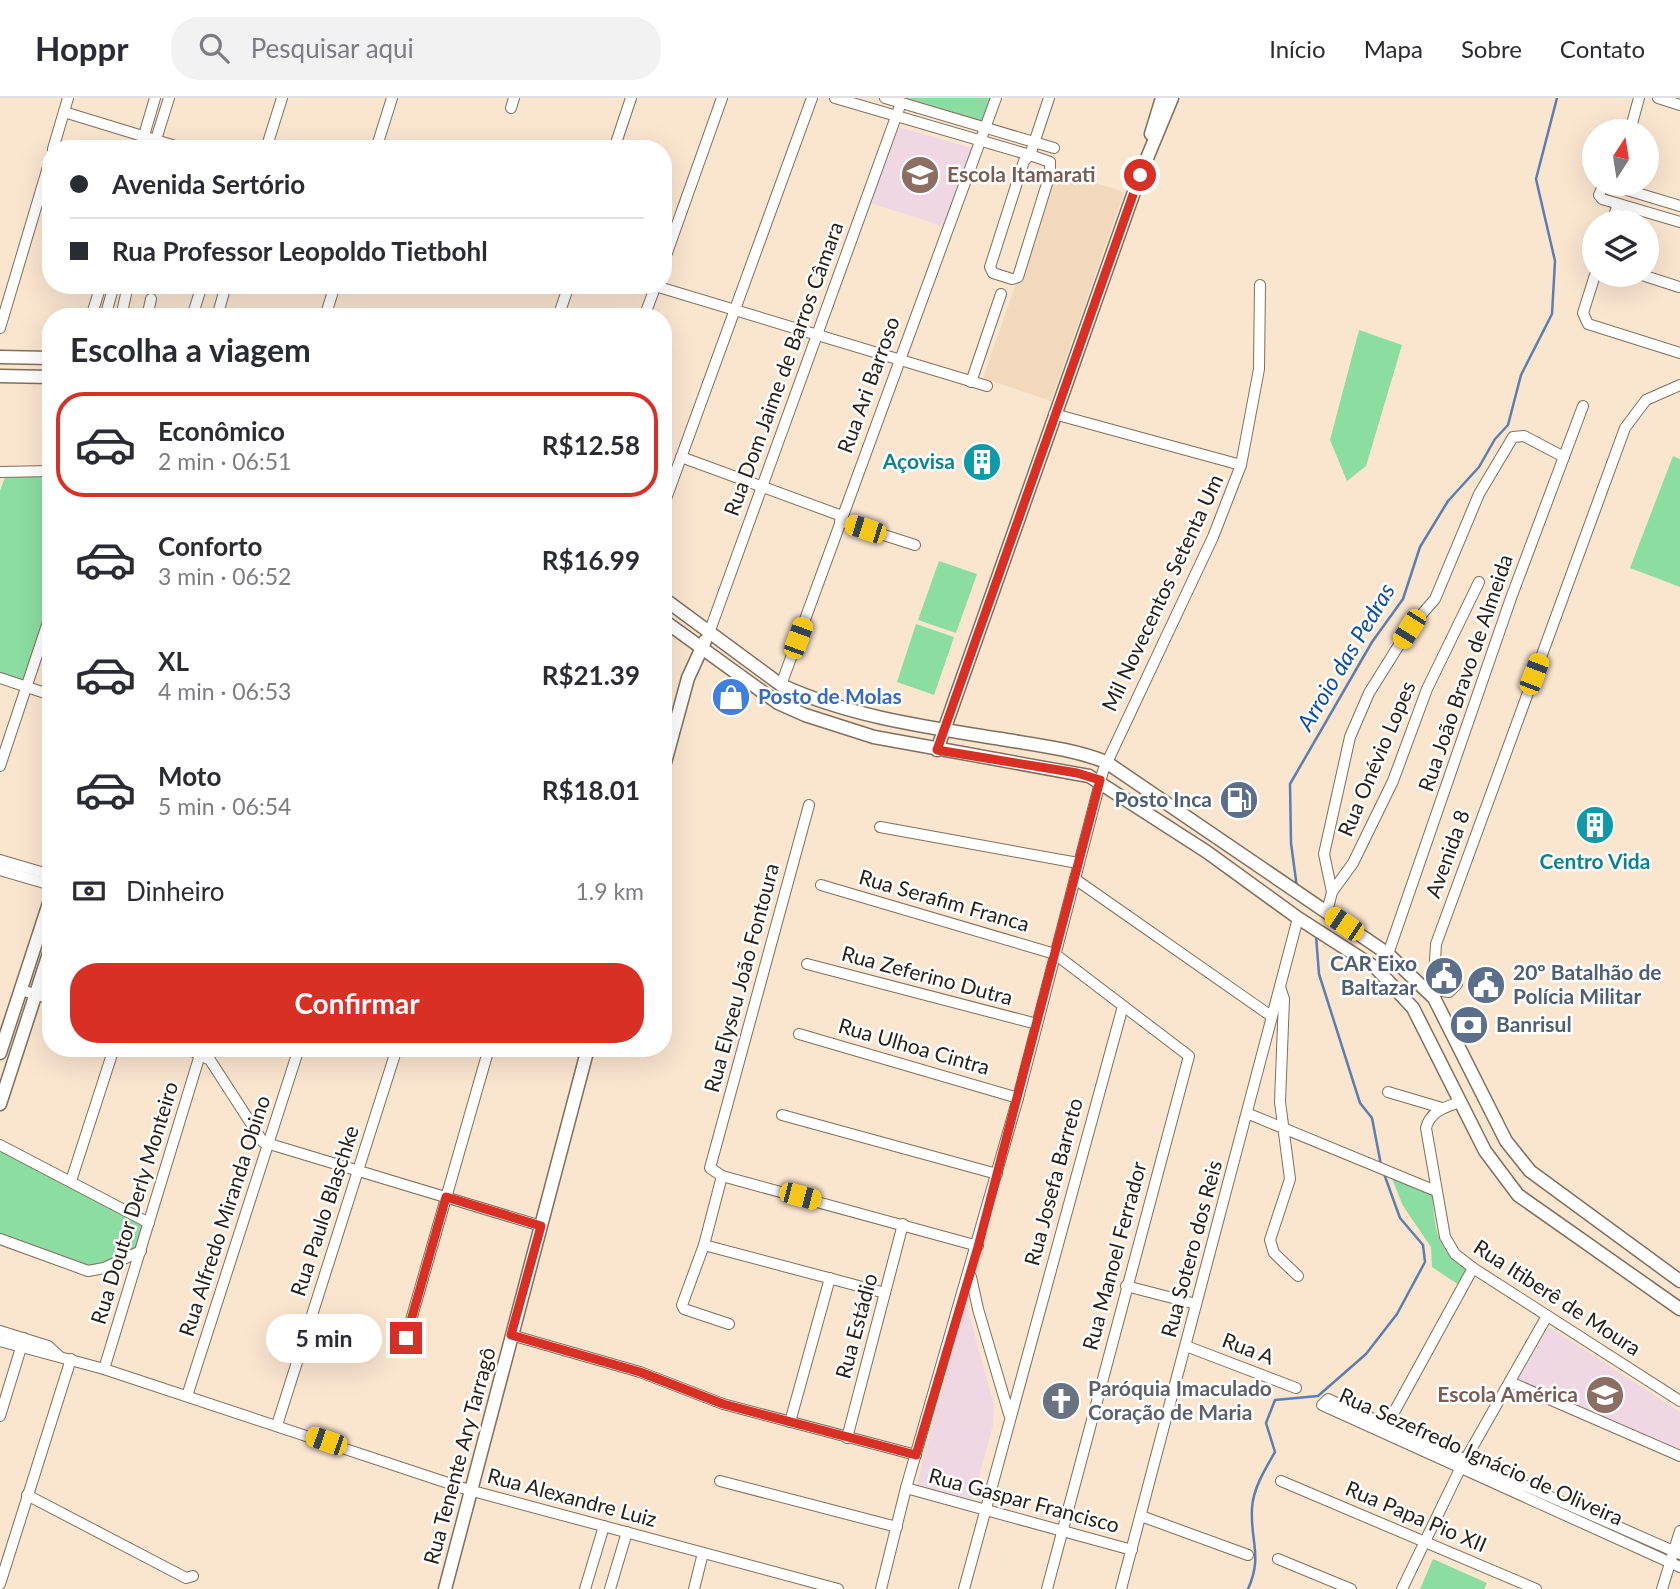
<!DOCTYPE html>
<html lang="pt">
<meta charset="utf-8">
<style>
:root{--surface:#fff;--page:#f2f2f3;--text:#2b2b33;--muted:#7c7c81;--line:#e1e1e2;--accent:#d93025}
body{margin:0;font-family:Lato,sans-serif;background:var(--page);color:var(--text);height:100vh;display:flex;flex-direction:column;font-size:26px;white-space:nowrap}
*{box-sizing:border-box;margin:0}
p{font-size:23px;color:var(--muted)}
.icon{flex:none;width:38px;height:38px;fill:none;stroke:currentColor;stroke-width:2;stroke-linecap:round;stroke-linejoin:round}
.map{position:relative;flex:1;overflow:hidden}
.side{position:absolute;left:42px;top:210px;width:630px;height:749px;display:flex;flex-direction:column;background:var(--surface);border-radius:28px;box-shadow:0 7px 28px #0002}
.side>*{flex:none}
.banner{position:absolute;left:42px;top:42px;width:630px;height:154px;border-radius:28px;box-shadow:0 7px 28px #0002;display:grid;align-content:center;height:154px;padding:0 28px;background:var(--surface)}
.needle{width:46px;rotate:12deg}
.buttons{position:absolute;left:1582px;top:21px;display:grid;gap:14px}
.buttons a{display:grid;place-items:center;width:77px;height:77px;border-radius:50%;background:var(--surface);box-shadow:0 7px 28px #0002;font-size:35px}
.end{position:absolute;width:32px;height:32px;margin:-16px;border:9px solid #d93025;background:#fff;box-shadow:0 0 0 4px #fff}
.from{border-radius:50%}
.bubble{position:absolute;height:49px;border-radius:24px;background:var(--surface);box-shadow:0 7px 28px #0002;font-size:23px;font-weight:700;line-height:49px;text-align:center}
.car{position:absolute;width:21px;height:42px;margin:-21px -10px;border-radius:9px;box-shadow:0 0 5px 2px #0007;background:linear-gradient(#f5c518 24%,#345 0 40%,#f5c518 0 76%,#345 0 86%,#f5c518 0)}
.banner b{display:flex;align-items:center;gap:24px;height:66px;font-size:26px}
.banner b+b{border-top:2px solid var(--line)}
.banner i{width:18px;height:18px;background:var(--text)}
ul{padding:0;list-style:none}
li{display:flex;align-items:center;gap:21px;height:105px;margin:0 14px 10px;padding:0 14px;border:4px solid transparent;border-radius:28px}
li div{flex:1}
li b{display:block;font-size:26px}
li em{font-style:normal;font-weight:700}
li.current{border-color:var(--accent)}
li>.icon{width:63px;height:63px;stroke-width:1.5}
h2{padding:0 28px;font-size:32px;line-height:84px}
.pay{display:flex;align-items:center;gap:18px;height:77px;padding:0 28px;font-size:26px}
.pay p{margin-inline-start:auto}
.action{display:flex;gap:14px;margin-top:auto;padding:14px 28px}
.action a{flex:1;height:80px;border-radius:28px;background:var(--accent);color:#fff;font-size:28px;font-weight:700;line-height:80px;text-align:center}
header{display:flex;align-items:center;gap:42px;box-sizing:border-box;height:98px;padding:0 35px;background:var(--surface);border-bottom:2px solid var(--line)}
header strong{font-size:33px}
nav{display:flex;gap:38px;margin-inline-start:auto;font-size:24px}
.search{width:490px;height:63px;background:var(--page);display:flex;align-items:center;gap:18px;box-sizing:border-box;padding:0 24px;border-radius:28px;color:var(--muted);font-size:26px}
.map>svg:first-child{display:block}
.built{fill:#f2d8bd}
.education{fill:#efd8e3}
.green{fill:#8bdda2}
.lines{fill:none;stroke-linecap:round;stroke-linejoin:round}
.stream{stroke:#5b7eb2;stroke-width:2.5}
.minor-casing{stroke:#816f5b;stroke-width:12}
.major-casing{stroke:#816f5b;stroke-width:15}
.minor{stroke:#fff;stroke-width:10}
.major{stroke:#fff;stroke-width:12}
.route{stroke:#d93025;stroke-width:9}
.labels{text-anchor:middle;stroke-width:5;stroke-linejoin:round;paint-order:stroke}
.education-label{font-size:21px;font-weight:bold;fill:#785e54;stroke:#fff;text-anchor:start}
.street-label{font-size:21px;fill:#282119;stroke:#fff}
.culture-label{font-size:21px;font-weight:bold;fill:#0d838f;stroke:#fff;text-anchor:end}
.shop-label{font-size:21px;font-weight:bold;fill:#366cbe;stroke:#fff;text-anchor:start}
.service-label{font-size:21px;font-weight:bold;fill:#4e5e75;stroke:#fff;text-anchor:end}
.worship-label{font-size:21px;font-weight:bold;fill:#5b616d;stroke:#fff;text-anchor:start}
.water-label{font-size:23px;font-style:italic;fill:#094ea8;stroke:#fff}
</style>
<header>
<strong>Hoppr</strong>
<div class="search"><svg class="icon" aria-label="search" viewBox="0 0 24 24"><circle cx="10" cy="10" r="6"/><path d="M15 15l6 6"/></svg>Pesquisar aqui</div>
<nav><a>Início</a><a>Mapa</a><a>Sobre</a><a>Contato</a></nav>
</header>
<div class="map">
<svg width="1680" height="1491" viewBox="0 0 1680 1491">
<rect width="100%" height="100%" fill="#fae5cf"/>
<path class="built" d="M1056,72l68,22 -73,209 -68,-23z"/>
<g class="education">
<path d="M898,29l74,21 -29,78 -75,-24z"/>
<path d="M966,1205l28,102 -1,20 -20,74 -57,-12z"/>
<path d="M1549,1229l131,85v40l-162,-73z"/>
</g>
<g class="green">
<path d="M896,0h95l-9,27z"/>
<path d="M1359,232l43,15 -36,121 -19,15 -17,-41z"/>
<path d="M1673,358l7,3v128l-50,-19z"/>
<path d="M5,379h46v125l-27,81 -24,-9v-183z"/>
<path d="M939,463l38,13 -21,59 -38,-13z"/>
<path d="M916,526l38,13 -20,58 -37,-13z"/>
<path d="M0,1051l146,78 -7,22 -45,19 -94,-35z"/>
<path d="M1391,1078l41,18c4,38 3,54 36,76l-9,15 -27,-18 -1,-20 -28,-41z"/>
<path d="M1433,1461l54,24 -3,6h-64z"/>
</g>
<g class="lines">
<g class="stream">
<path d="M1297,790l-6,-45 -1,-59 82,-142 31,-43 17,-52 28,-46 31,-34 16,-28 13,-14 13,-50 31,-61 3,-53 -19,-82 21,-81"/>
<path d="M1316,838l3,38 41,129 12,15 9,47"/>
<path d="M1499,1381l26,12"/>
<path d="M1248,1491c15,-33 2,-48 4,-81 1,-19 13,-39 23,-56l-9,-29 9,-23 43,-4 48,-42 31,-40 28,-52 -2,-17 -23,-27 -17,-47"/>
</g>
<g class="minor-casing">
<g id="minor">
<path d="M835,0l195,57 20,7v12l-32,103 -6,2 -19,-6 -3,-6 34,-106 6,-6 19,-57"/>
<path d="M885,0l169,50"/>
<path d="M1658,0l22,7"/>
<path d="M511,10l3,-10"/>
<path d="M64,14l121,37"/>
<path d="M1630,33l9,-33"/>
<path d="M53,51l15,-51"/>
<path d="M140,51l15,-51"/>
<path d="M153,51l16,-51"/>
<path d="M266,51l16,-51"/>
<path d="M376,51l16,-51"/>
<path d="M614,51l17,-51"/>
<path d="M1604,86l-5,11 3,4 78,23"/>
<path d="M1607,86l73,22"/>
<path d="M1612,124l6,-18"/>
<path d="M663,166l59,-166"/>
<path d="M1595,177l-12,38 5,11 92,29"/>
<path d="M1642,177l37,12"/>
<path d="M206,187l19,5"/>
<path d="M652,187l335,101"/>
<path d="M91,219l10,-32"/>
<path d="M105,219l9,-32"/>
<path d="M121,219l7,-32"/>
<path d="M147,219l4,-18"/>
<path d="M192,219l10,-32"/>
<path d="M217,219l9,-32"/>
<path d="M325,219l10,-32"/>
<path d="M558,219l11,-32"/>
<path d="M644,219l12,-32"/>
<path d="M0,230l51,-171"/>
<path d="M971,284l30,-88"/>
<path d="M1054,316l187,51"/>
<path d="M681,359l161,59"/>
<path d="M0,374l51,-1"/>
<path d="M663,409l149,-409"/>
<path d="M840,423l75,24"/>
<path d="M709,535l192,-530"/>
<path d="M0,580l51,17"/>
<path d="M781,587l215,-587"/>
<path d="M0,668l51,-153"/>
<path d="M809,707l-99,363 12,8 256,70"/>
<path d="M880,729l198,36"/>
<path d="M0,762l51,15"/>
<path d="M0,772l51,15"/>
<path d="M1075,781l196,137"/>
<path d="M821,787l234,69 134,102 -142,533"/>
<path d="M1332,794l-8,-38 26,-117 19,-44 40,-64 26,-30 44,-105 34,-57 11,-1 40,21"/>
<path d="M1327,814l5,-20 21,-29 40,-82 34,-92 52,-107"/>
<path d="M1388,856l123,-356 72,-192"/>
<path d="M807,866l230,60"/>
<path d="M1280,889l4,12 -4,103 10,77 -20,61 4,13 24,23"/>
<path d="M1426,890l23,4 8,-8 -5,-9 -17,-15 1,-16 189,-516 21,-28 34,-15"/>
<path d="M21,892l30,9"/>
<path d="M799,936l219,64"/>
<path d="M186,950l24,12 53,82 278,84"/>
<path d="M1388,994l54,16"/>
<path d="M1460,1004c-14,5 -30,9 -34,26l19,109 10,17 18,14 207,133"/>
<path d="M1249,1016l187,77"/>
<path d="M782,1017l215,59"/>
<path d="M0,1047l149,78"/>
<path d="M722,1078l-18,69 -22,60 2,4 45,15"/>
<path d="M71,1083l43,-133"/>
<path d="M0,1141l88,32 16,-3 37,-17"/>
<path d="M704,1147l181,48"/>
<path d="M971,1179l7,32 31,105"/>
<path d="M1126,1188l70,18"/>
<path d="M0,1233l48,15 11,10"/>
<path d="M511,1237l129,37 83,32 193,51"/>
<path d="M0,1243l104,28 365,121 369,99"/>
<path d="M401,1245l6,-9 82,-286"/>
<path d="M1186,1248l110,42"/>
<path d="M104,1271l98,-321"/>
<path d="M1510,1284l170,74"/>
<path d="M187,1298l112,-348"/>
<path d="M0,1318l24,-78"/>
<path d="M790,1324l40,-144"/>
<path d="M277,1327l120,-377"/>
<path d="M1387,1327l86,-157"/>
<path d="M847,1340l56,-214"/>
<path d="M720,1383l177,46"/>
<path d="M1281,1383l255,108"/>
<path d="M906,1390l226,62"/>
<path d="M27,1397l159,83 7,-2"/>
<path d="M1141,1418l107,39"/>
<path d="M1680,1456l-352,-155 -6,6 358,162"/>
<path d="M1278,1461l73,30"/>
<path d="M0,1486l71,-225"/>
<path d="M585,1491l19,-63"/>
<path d="M610,1491l17,-57"/>
<path d="M694,1491l9,-36"/>
<path d="M881,1491l25,-101 112,-390 85,-327 110,-234 28,-72 18,-96 1,-84"/>
<path d="M964,1491l159,-583"/>
<path d="M1121,1491l177,-671"/>
<path d="M1402,1491l58,-120 87,-153"/>
<path d="M1662,1491l18,-58"/>
</g>
</g>
<g class="major-casing">
<g id="major">
<path d="M1151,36l11,-36"/>
<path d="M0,259l51,1"/>
<path d="M0,278l51,1"/>
<path d="M663,500l118,87c70,32 145,42 220,54 35,6 72,10 105,23l282,192 46,44 72,143 24,30 150,110"/>
<path d="M663,522l115,83 27,12 69,22 215,39 118,76 91,66 78,50 37,40 72,143 33,44 162,114"/>
<path d="M937,652l203,-575 32,-77"/>
<path d="M663,672l25,-92 17,-37"/>
<path d="M0,955l51,-156"/>
<path d="M0,1006l51,-157"/>
<path d="M445,1491l143,-541"/>
</g>
</g>
<use href="#minor" class="minor"/>
<use href="#major" class="major"/>
</g>
<g class="lines">
<path class="route" d="M406,1240l40,-141 95,29 -30,109 129,37 83,32 193,51 62,-208 122,-467 -23,-7 -140,-23 203,-575"/>
</g>
<defs>
<g id="school-disc" transform="scale(2.0125)"><circle r="9.5" fill="#8d6e63" stroke="#fff"/><path d="M0-5L7-2L0 1L-7-2ZM-4 1L0 2.5L4 1V4Q0 6-4 4Z" fill="#fff"/></g>
<g id="building-disc" transform="scale(2.0125)"><circle r="9.5" fill="#0f9aa8" stroke="#fff"/><path d="M-4-6H4V6H1V3H-1V6H-4ZM-2.5-4.3h1.7v1.8h-1.7ZM.8-4.3h1.7v1.8H.8ZM-2.5-1h1.7V.8h-1.7ZM.8-1h1.7V.8H.8Z" fill="#fff"/></g>
<g id="shop-disc" transform="scale(2.0125)"><circle r="9.5" fill="#3f7fe0" stroke="#fff"/><path d="M-5-2.5h2.3a2.7 3.5 0 0 1 5.4 0H5L5.5 6h-11ZM-1.5-2.5h3a1.5 2.3 0 0 0-3 0Z" fill="#fff"/></g>
<g id="fuel-disc" transform="scale(2.0125)"><circle r="9.5" fill="#5c6f8a" stroke="#fff"/><path d="M-5.5-6h7V0h2V4h1.3V-2.5L3-4.5l.8-.8L6-3V5H2.5V1h-1V6h-7ZM-4.2-4.7v3.2H.2V-4.7Z" fill="#fff"/></g>
<g id="civic-disc" transform="scale(2.0125)"><circle r="9.5" fill="#5c6f8a" stroke="#fff"/><path d="M-.6-6.5H3V-4.5H.6V-3L4-1V1h2V6H-6V1h2V-1L-.6-3ZM-1.2 2.5V6h2.4V2.5Z" fill="#fff"/></g>
<g id="bank-disc" transform="scale(2.0125)"><circle r="9.5" fill="#5c6f8a" stroke="#fff"/><path d="M-6-4H6V4H-6ZM0-2.3a2.3 2.3 0 1 0 0 4.6a2.3 2.3 0 1 0 0-4.6Z" fill="#fff"/></g>
<g id="church-disc" transform="scale(2.0125)"><circle r="9.5" fill="#6b7280" stroke="#fff"/><path d="M-1.2-6h2.4v3.5h3.3v2.4h-3.3V6h-2.4V-.1h-3.3v-2.4h3.3Z" fill="#fff"/></g>
</defs>
<g fill-rule="evenodd">
<use href="#school-disc" x="920" y="77"/>
<use href="#building-disc" x="982" y="364"/>
<use href="#shop-disc" x="731" y="599"/>
<use href="#fuel-disc" x="1239" y="702"/>
<use href="#building-disc" x="1595" y="727"/>
<use href="#civic-disc" x="1444" y="878"/>
<use href="#civic-disc" x="1486" y="887"/>
<use href="#bank-disc" x="1469" y="927"/>
<use href="#school-disc" x="1605" y="1297"/>
<use href="#church-disc" x="1061" y="1303"/>
</g>
<g class="labels">
<g class="education-label">
<text x="947" y="84">Escola Itamarati</text>
<text x="1578" y="1304" text-anchor="end">Escola América</text>
</g>
<g class="street-label">
<text transform="translate(784 271) rotate(-70)" y="7">Rua Dom Jaime de Barros Câmara</text>
<text transform="translate(869 287) rotate(-70)" y="7">Rua Ari Barroso</text>
<text transform="translate(1163 495) rotate(-65)" y="7">Mil Novecentos Setenta Um</text>
<text transform="translate(1466 575) rotate(-71)" y="7">Rua João Bravo de Almeida</text>
<text transform="translate(1377 661) rotate(-67)" y="7">Rua Onévio Lopes</text>
<text transform="translate(1448 756) rotate(-70)" y="7">Avenida 8</text>
<text transform="translate(944 803) rotate(16)" y="7">Rua Serafim Franca</text>
<text transform="translate(927 878) rotate(15)" y="7">Rua Zeferino Dutra</text>
<text transform="translate(742 880) rotate(-75)" y="7">Rua Elyseu João Fontoura</text>
<text transform="translate(914 949) rotate(16)" y="7">Rua Ulhoa Cintra</text>
<text transform="translate(1054 1084) rotate(-75)" y="7">Rua Josefa Barreto</text>
<text transform="translate(135 1105) rotate(-73)" y="7">Rua Doutor Derly Monteiro</text>
<text transform="translate(325 1113) rotate(-72)" y="7">Rua Paulo Blaschke</text>
<text transform="translate(225 1118) rotate(-72)" y="7">Rua Alfredo Miranda Obino</text>
<text transform="translate(1192 1151) rotate(-75)" y="7">Rua Sotero dos Reis</text>
<text transform="translate(1115 1158) rotate(-75)" y="7">Rua Manoel Ferrador</text>
<text transform="translate(1557 1200) rotate(33)" y="7">Rua Itiberê de Moura</text>
<text transform="translate(857 1228) rotate(-75)" y="7">Rua Estádio</text>
<text transform="translate(1248 1251) rotate(21)" y="7">Rua A</text>
<text transform="translate(460 1358) rotate(-75)" y="7">Rua Tenente Ary Tarragô</text>
<text transform="translate(1481 1359) rotate(24)" y="7">Rua Sezefredo Ignácio de Oliveira</text>
<text transform="translate(572 1400) rotate(15)" y="7">Rua Alexandre Luiz</text>
<text transform="translate(1024 1403) rotate(15)" y="7">Rua Gaspar Francisco</text>
<text transform="translate(1416 1419) rotate(23)" y="7">Rua Papa Pio XII</text>
</g>
<g class="culture-label">
<text x="955" y="371">Açovisa</text>
<text x="1595" y="771" text-anchor="middle">Centro Vida</text>
</g>
<g class="shop-label">
<text x="758" y="606">Posto de Molas</text>
</g>
<g class="service-label">
<text x="1212" y="709">Posto Inca</text>
<text x="1417" y="873">CAR Eixo<tspan x="1417" dy="24">Baltazar</tspan></text>
<text x="1513" y="882" text-anchor="start">20º Batalhão de<tspan x="1513" dy="24">Polícia Militar</tspan></text>
<text x="1496" y="934" text-anchor="start">Banrisul</text>
</g>
<g class="worship-label">
<text x="1088" y="1298">Paróquia Imaculado<tspan x="1088" dy="24">Coração de Maria</tspan></text>
</g>
<g class="water-label">
<text transform="translate(1346 559) rotate(-59)" y="8">Arroio das Pedras</text>
</g>
</g>
</svg>
<div class="buttons">
<a><svg class="needle" viewBox="-14 -14 28 28"><path d="M0-13l5 13h-10z" fill="#e53935"/><path d="M0 13l5-13h-10z" fill="#7c7c81"/></svg></a>
<a><svg class="icon" aria-label="layers" viewBox="0 0 24 24"><path d="M12 4l9 5-9 5-9-5zM3 14l9 5 9-5"/></svg></a>
</div>
<i class="end from" style="left:1140px;top:77px"></i>
<i class="end" style="left:406px;top:1240px"></i>
<div class="bubble" style="left:266px;top:1216px;width:116px">5 min</div>
<i class="car" style="left:865px;top:431px;rotate:288deg"></i>
<i class="car" style="left:1409px;top:531px;rotate:212deg"></i>
<i class="car" style="left:798px;top:540px;rotate:20deg"></i>
<i class="car" style="left:1534px;top:576px;rotate:21deg"></i>
<i class="car" style="left:1344px;top:826px;rotate:304deg"></i>
<i class="car" style="left:800px;top:1098px;rotate:105deg"></i>
<i class="car" style="left:326px;top:1343px;rotate:289deg"></i>
<div class="banner">
<b><i class="from"></i>Avenida Sertório</b>
<b><i></i>Rua Professor Leopoldo Tietbohl</b>
</div>
<section class="side">
<h2>Escolha a viagem</h2>
<ul>
<li class="current"><svg class="icon" aria-label="car" viewBox="0 0 24 24"><path d="M5 17H2v-5l4-1 3-4h7l3 4 3 1v5h-3M9 17h6M6 11h13"/><circle cx="7" cy="17" r="2"/><circle cx="17" cy="17" r="2"/></svg><div><b>Econômico</b><p>2 min · 06:51</p></div><em>R$12.58</em></li>
<li><svg class="icon" aria-label="car" viewBox="0 0 24 24"><path d="M5 17H2v-5l4-1 3-4h7l3 4 3 1v5h-3M9 17h6M6 11h13"/><circle cx="7" cy="17" r="2"/><circle cx="17" cy="17" r="2"/></svg><div><b>Conforto</b><p>3 min · 06:52</p></div><em>R$16.99</em></li>
<li><svg class="icon" aria-label="car" viewBox="0 0 24 24"><path d="M5 17H2v-5l4-1 3-4h7l3 4 3 1v5h-3M9 17h6M6 11h13"/><circle cx="7" cy="17" r="2"/><circle cx="17" cy="17" r="2"/></svg><div><b>XL</b><p>4 min · 06:53</p></div><em>R$21.39</em></li>
<li><svg class="icon" aria-label="car" viewBox="0 0 24 24"><path d="M5 17H2v-5l4-1 3-4h7l3 4 3 1v5h-3M9 17h6M6 11h13"/><circle cx="7" cy="17" r="2"/><circle cx="17" cy="17" r="2"/></svg><div><b>Moto</b><p>5 min · 06:54</p></div><em>R$18.01</em></li>
</ul>
<div class="pay"><svg class="icon" aria-label="cash" viewBox="0 0 24 24"><path d="M3 7h18v10H3z"/><circle cx="12" cy="12" r="2"/></svg>Dinheiro<p>1.9 km</p></div>
<div class="action"><a>Confirmar</a></div>
</section>
</div>
